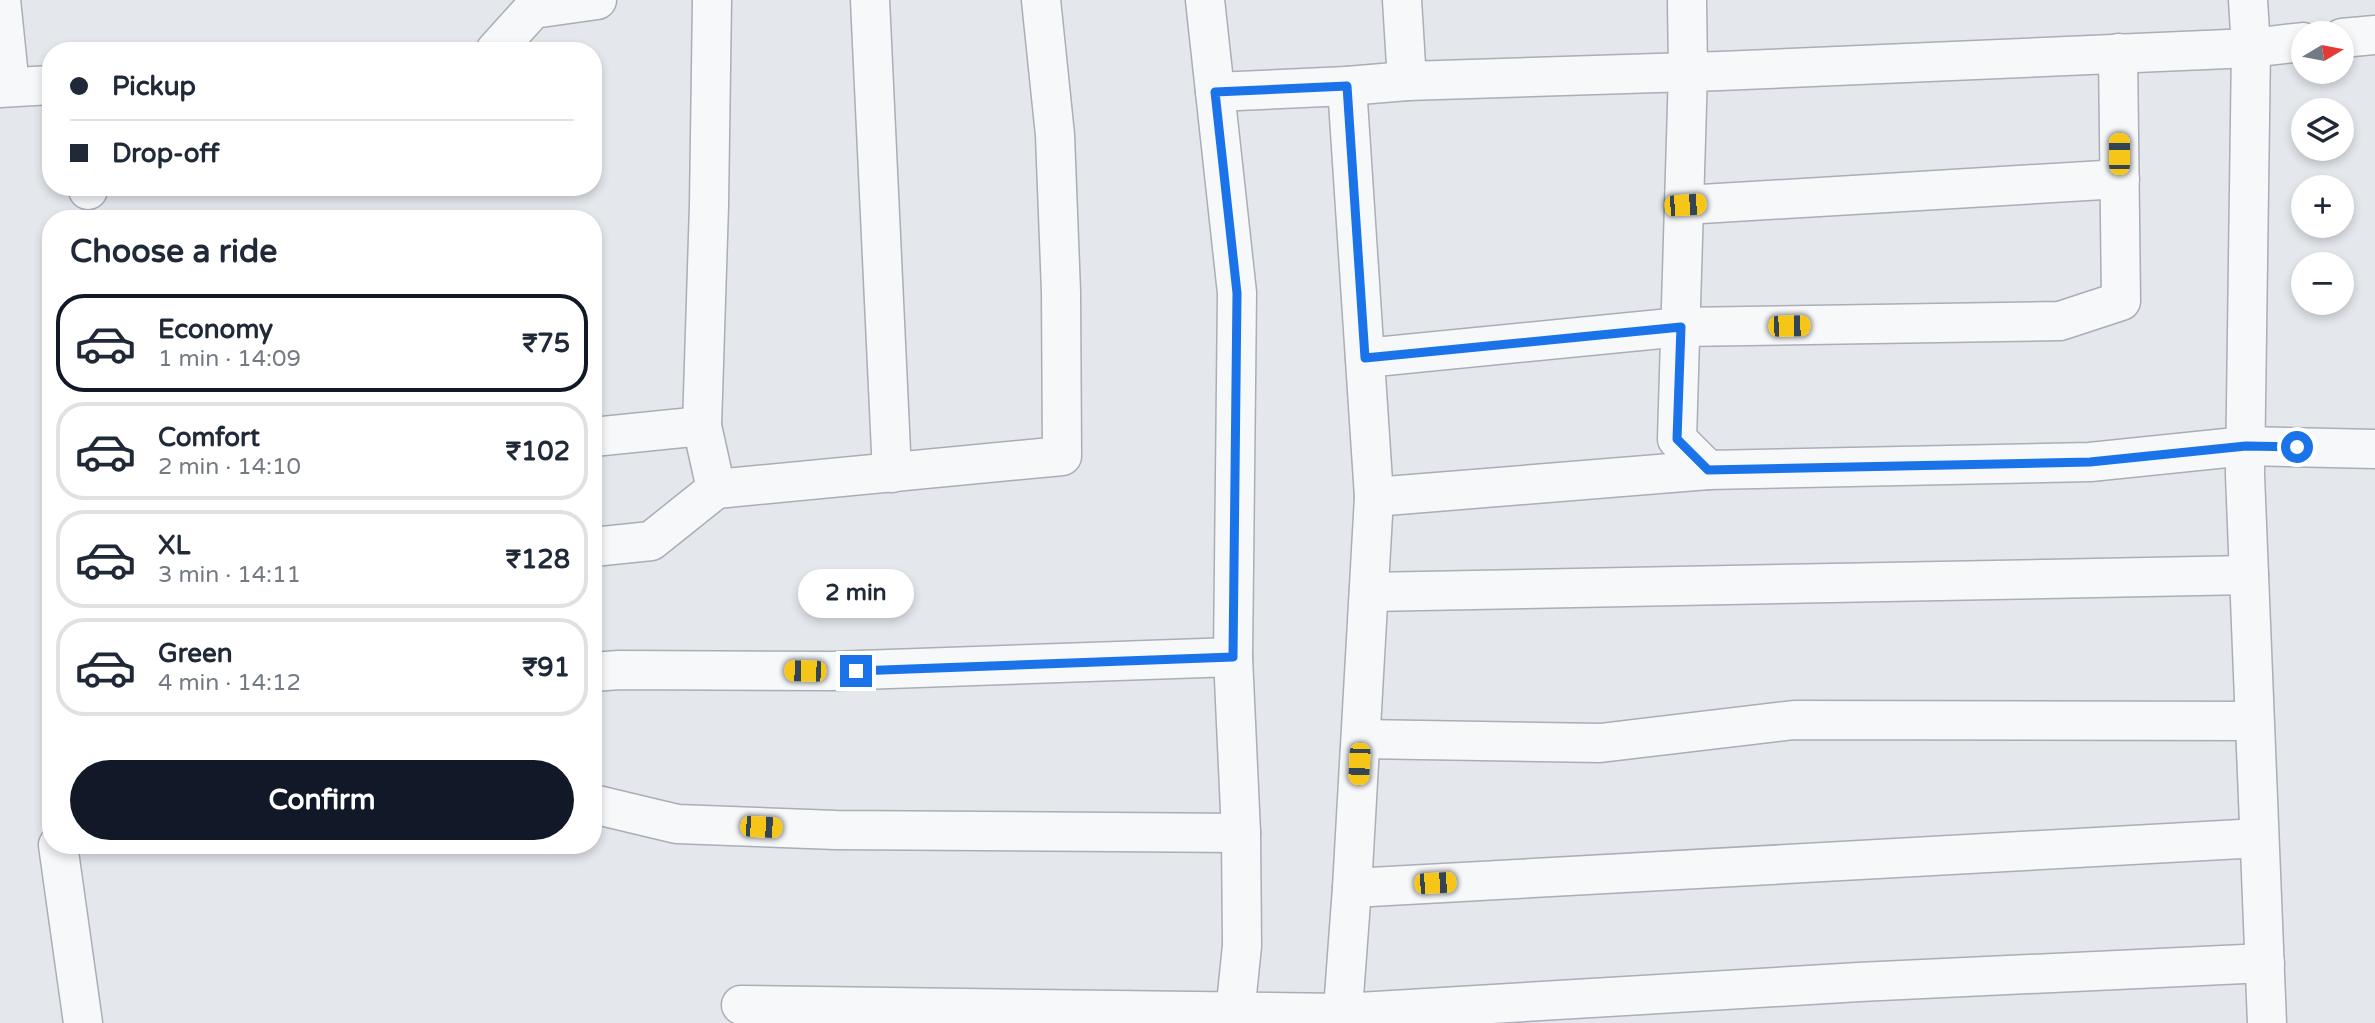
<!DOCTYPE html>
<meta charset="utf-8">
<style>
:root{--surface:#fff;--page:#f6f6f7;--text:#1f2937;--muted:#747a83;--line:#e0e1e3;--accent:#111827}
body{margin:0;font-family:"Varela Round",sans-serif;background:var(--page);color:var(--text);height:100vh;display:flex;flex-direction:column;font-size:26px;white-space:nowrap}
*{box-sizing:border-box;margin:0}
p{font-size:23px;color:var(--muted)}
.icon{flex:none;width:38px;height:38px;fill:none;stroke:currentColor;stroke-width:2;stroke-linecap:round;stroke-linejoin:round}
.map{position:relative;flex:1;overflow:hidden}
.details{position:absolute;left:42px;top:210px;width:560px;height:644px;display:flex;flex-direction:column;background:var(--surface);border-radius:28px;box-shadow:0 4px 10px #0003}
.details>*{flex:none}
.top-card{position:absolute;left:42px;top:42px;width:560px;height:154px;border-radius:28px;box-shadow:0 4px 10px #0003;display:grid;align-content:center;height:154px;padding:0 28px;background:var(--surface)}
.needle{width:46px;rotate:80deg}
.fabs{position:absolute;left:2291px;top:21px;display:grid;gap:14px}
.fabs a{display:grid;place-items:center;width:63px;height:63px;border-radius:50%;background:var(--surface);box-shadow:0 4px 10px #0003;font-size:35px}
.end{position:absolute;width:32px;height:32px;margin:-16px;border:9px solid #1a73e8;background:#fff;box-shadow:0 0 0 4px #fff}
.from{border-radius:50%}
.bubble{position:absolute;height:49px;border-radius:24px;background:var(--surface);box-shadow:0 4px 10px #0003;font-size:23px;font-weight:700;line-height:49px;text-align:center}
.car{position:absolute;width:21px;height:42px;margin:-21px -10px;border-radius:9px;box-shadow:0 0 5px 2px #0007;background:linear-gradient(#f5c518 24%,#345 0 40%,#f5c518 0 76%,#345 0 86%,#f5c518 0)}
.top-card b{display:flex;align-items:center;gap:24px;height:66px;font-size:26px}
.top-card b+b{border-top:2px solid var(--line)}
.top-card i{width:18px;height:18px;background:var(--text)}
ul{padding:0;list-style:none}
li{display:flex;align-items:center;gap:21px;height:98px;margin:0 14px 10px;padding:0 14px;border:4px solid var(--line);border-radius:28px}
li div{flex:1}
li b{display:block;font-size:26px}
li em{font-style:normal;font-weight:700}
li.selected{border-color:var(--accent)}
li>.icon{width:63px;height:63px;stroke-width:1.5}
h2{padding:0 28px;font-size:32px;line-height:84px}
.button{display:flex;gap:14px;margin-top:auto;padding:14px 28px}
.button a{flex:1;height:80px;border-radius:42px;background:var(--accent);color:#fff;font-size:28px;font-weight:700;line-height:80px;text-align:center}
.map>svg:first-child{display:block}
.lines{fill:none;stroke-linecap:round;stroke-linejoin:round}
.street-casing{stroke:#a9aeb7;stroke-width:41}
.street{stroke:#f7f8fa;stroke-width:38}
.route{stroke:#1a73e8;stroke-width:9}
</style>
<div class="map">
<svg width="2375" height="1023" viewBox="0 0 2375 1023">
<rect width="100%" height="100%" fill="#e4e7ec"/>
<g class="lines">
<g class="street-casing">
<g id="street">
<path d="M1,0l9,87"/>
<path d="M870,0l22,473"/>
<path d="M1205,0l32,293 -4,364 8,176 1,113 -8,77"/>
<path d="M1402,0l5,81"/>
<path d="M1687,0l1,72 -11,367 31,31 382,-8 156,-16 129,3"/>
<path d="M2342,38l33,-3"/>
<path d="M495,51l38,-42 64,-9"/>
<path d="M0,88l51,-3"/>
<path d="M1215,92l132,-6 60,-5 313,-10 531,-23 -3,-48"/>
<path d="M88,187v3"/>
<path d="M1685,205l435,-26"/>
<path d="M1365,358l316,-31 379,-6 61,-20 -3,-248"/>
<path d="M702,426l7,-221 3,-205"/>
<path d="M593,437l109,-11 14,63 -65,52 -58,6"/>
<path d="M716,489l346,-33 -1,-164 -6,-157 -14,-135"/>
<path d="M1374,497l334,-27"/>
<path d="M1369,592l880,-17"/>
<path d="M593,672l26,-2 213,1 401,-14"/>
<path d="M1361,739l239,4 194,-23 460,1"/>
<path d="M593,804l84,20 159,6 405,3"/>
<path d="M58,845l25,178"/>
<path d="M1352,888l907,-50"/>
<path d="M741,1005l601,8 517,-31 406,-19"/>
<path d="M1342,1023l10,-135 22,-391 -27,-411"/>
<path d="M2267,1023l-22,-548 6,-427 52,-6"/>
</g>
</g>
<use href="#street" class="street"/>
</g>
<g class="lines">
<path class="route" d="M856,671l377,-14 4,-364 -22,-201 132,-6 18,272 316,-31 -4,112 31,31 382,-8 156,-16 51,1"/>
</g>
</svg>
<div class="fabs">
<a><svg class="needle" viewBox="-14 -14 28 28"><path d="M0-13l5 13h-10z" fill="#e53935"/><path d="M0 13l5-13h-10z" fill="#747a83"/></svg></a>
<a><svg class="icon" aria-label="layers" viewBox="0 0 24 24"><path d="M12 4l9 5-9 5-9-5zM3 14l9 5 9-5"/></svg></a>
<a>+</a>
<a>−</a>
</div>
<i class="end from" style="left:2297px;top:447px"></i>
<i class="end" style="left:856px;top:671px"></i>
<div class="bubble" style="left:798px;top:569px;width:116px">2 min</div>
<i class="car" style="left:2119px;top:154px;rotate:0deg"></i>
<i class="car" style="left:1685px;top:205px;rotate:86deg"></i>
<i class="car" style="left:1789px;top:326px;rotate:89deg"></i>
<i class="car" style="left:805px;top:671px;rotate:271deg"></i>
<i class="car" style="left:1359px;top:764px;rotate:183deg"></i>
<i class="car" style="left:761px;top:827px;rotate:93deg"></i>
<i class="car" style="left:1435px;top:883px;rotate:87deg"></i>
<div class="top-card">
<b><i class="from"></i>Pickup</b>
<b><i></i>Drop-off</b>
</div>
<section class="details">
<h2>Choose a ride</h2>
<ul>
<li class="selected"><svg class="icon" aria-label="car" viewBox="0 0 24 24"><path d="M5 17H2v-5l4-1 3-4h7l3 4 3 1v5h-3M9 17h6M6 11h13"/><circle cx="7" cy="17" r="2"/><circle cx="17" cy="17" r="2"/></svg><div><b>Economy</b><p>1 min · 14:09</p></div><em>₹75</em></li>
<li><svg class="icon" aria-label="car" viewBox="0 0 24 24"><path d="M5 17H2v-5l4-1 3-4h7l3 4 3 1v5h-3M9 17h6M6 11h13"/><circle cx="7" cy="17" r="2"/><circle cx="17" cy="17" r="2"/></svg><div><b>Comfort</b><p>2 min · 14:10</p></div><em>₹102</em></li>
<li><svg class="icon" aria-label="car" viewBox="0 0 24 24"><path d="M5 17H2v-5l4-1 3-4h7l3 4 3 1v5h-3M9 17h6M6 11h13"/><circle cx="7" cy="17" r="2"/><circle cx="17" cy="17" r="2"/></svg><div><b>XL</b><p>3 min · 14:11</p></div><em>₹128</em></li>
<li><svg class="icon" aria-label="car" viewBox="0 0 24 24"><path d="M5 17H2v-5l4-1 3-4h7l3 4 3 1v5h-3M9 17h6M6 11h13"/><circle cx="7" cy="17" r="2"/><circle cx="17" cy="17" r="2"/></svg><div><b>Green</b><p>4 min · 14:12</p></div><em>₹91</em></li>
</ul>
<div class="button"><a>Confirm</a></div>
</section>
</div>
